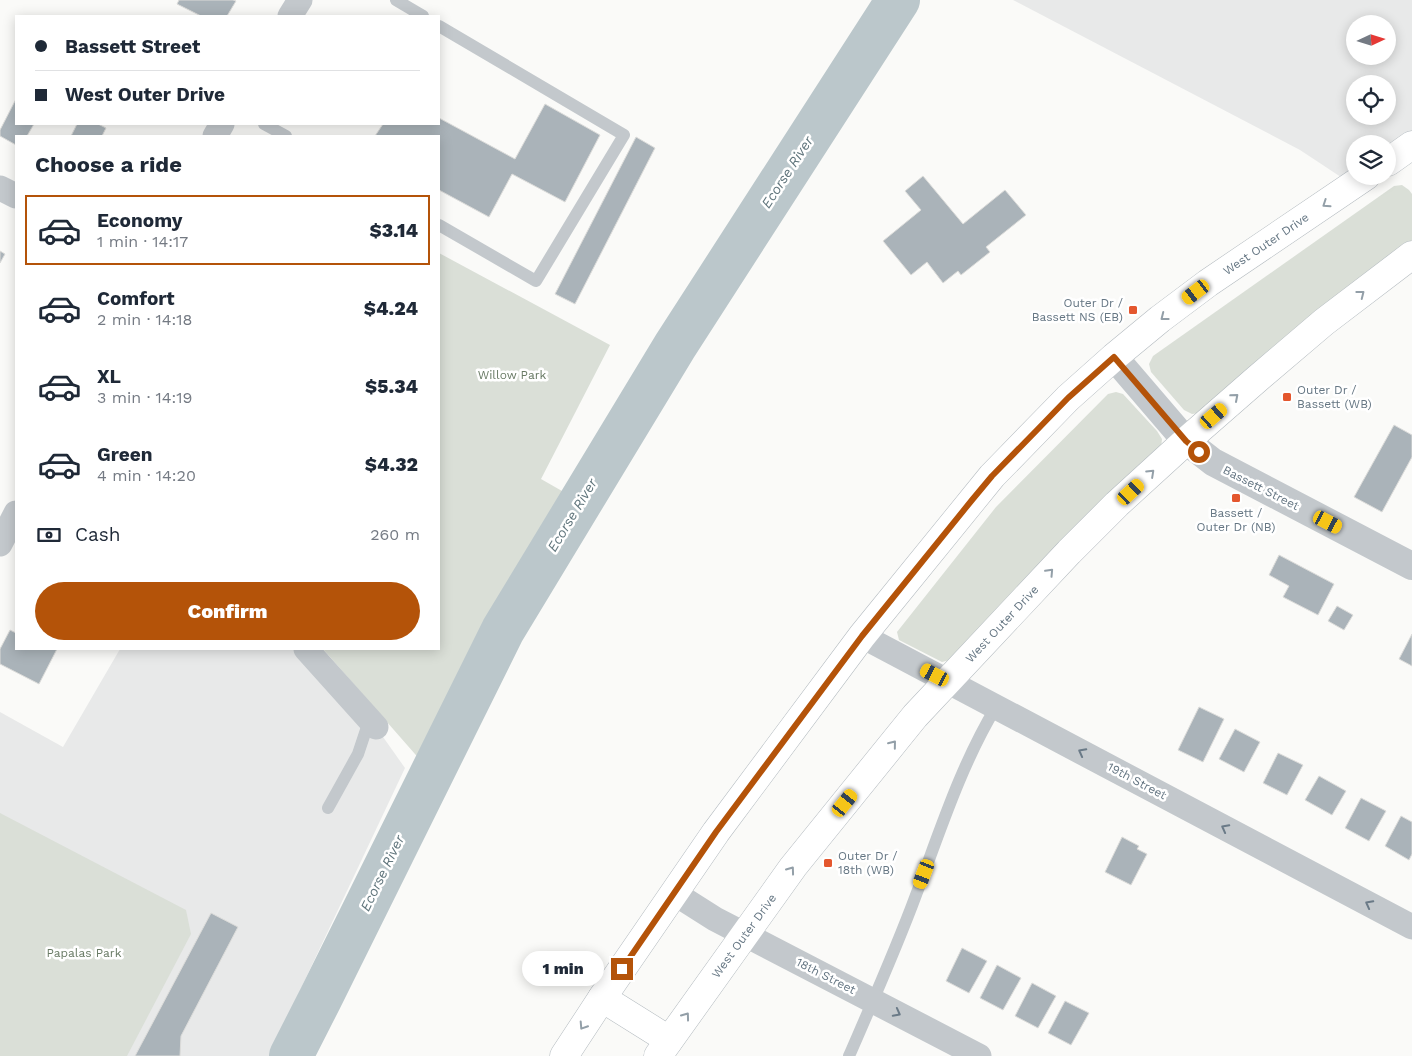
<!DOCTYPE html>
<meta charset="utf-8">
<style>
:root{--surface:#fff;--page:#f6f6f7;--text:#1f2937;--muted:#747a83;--line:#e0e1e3;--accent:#b45309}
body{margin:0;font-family:"Work Sans",sans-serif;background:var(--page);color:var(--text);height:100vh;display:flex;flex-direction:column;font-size:19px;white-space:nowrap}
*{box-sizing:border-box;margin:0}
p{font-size:16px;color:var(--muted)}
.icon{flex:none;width:28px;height:28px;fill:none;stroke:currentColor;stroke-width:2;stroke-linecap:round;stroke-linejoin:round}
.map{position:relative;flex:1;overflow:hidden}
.sheet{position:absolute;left:15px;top:135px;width:425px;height:515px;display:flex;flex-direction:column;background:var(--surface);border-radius:0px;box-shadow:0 2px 12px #0003}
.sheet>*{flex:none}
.top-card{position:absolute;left:15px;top:15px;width:425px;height:110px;border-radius:0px;box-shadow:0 2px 12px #0003;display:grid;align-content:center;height:110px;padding:0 20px;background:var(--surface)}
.needle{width:32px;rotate:86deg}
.controls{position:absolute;left:1346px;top:15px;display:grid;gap:10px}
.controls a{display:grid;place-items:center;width:50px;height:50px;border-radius:50%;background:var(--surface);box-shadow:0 2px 12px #0003;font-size:25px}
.end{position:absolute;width:22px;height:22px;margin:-11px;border:6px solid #b45309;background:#fff;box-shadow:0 0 0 2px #fff}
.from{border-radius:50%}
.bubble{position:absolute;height:35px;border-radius:18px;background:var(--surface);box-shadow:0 2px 12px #0003;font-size:16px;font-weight:800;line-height:35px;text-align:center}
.car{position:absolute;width:15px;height:30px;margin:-15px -8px;border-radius:6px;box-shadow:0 0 4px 1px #0007;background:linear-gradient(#f5c518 24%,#345 0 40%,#f5c518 0 76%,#345 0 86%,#f5c518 0)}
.top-card b{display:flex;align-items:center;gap:18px;height:48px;font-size:19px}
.top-card b+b{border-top:1px solid var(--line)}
.top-card i{width:12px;height:12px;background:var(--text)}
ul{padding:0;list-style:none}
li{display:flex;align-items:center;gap:15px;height:70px;margin:0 10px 8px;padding:0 10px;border:2px solid transparent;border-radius:0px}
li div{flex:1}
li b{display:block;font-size:19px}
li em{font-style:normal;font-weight:800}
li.current{border-color:var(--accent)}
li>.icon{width:45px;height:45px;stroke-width:1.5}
h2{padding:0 20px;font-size:22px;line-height:60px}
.pay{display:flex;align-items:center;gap:12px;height:55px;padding:0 20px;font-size:19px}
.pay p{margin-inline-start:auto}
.action{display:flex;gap:10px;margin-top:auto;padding:10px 20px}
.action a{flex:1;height:58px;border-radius:30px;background:var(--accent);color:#fff;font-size:20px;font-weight:800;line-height:58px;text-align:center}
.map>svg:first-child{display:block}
.built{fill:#e8e9e9;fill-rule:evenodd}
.green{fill:#dadfd7}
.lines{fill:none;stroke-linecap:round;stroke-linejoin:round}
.river{stroke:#bbc7cb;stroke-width:44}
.building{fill:#aab3b9;stroke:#dcdcda}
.secondary-casing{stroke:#b3babf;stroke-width:29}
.service{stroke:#c3c8cc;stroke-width:12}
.minor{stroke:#c3c8cc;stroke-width:25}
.tertiary{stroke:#c3c8cc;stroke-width:28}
.secondary{stroke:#fff;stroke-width:28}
.oneway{stroke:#939fa8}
.oneway2{stroke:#6a7a87}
.route{stroke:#b45309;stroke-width:6}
.poi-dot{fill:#e4572e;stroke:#fff;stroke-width:2}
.labels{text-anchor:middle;stroke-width:5;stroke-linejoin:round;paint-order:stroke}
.street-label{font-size:12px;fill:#657683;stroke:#fff}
.poi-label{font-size:12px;fill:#657683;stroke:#fff;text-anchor:start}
.park-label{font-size:12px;fill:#687a64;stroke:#fff}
.water-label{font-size:14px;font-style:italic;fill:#60757c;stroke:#fff}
</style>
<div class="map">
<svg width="1412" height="1056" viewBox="0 0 1412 1056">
<rect width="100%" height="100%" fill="#fafaf8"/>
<g class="built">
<path d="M1013,0h399v145l-24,17v-18h-33v32l-2,9 -53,-35zM1355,24h33v32h-33zM1355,84h33v32h-33z"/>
<path d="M120,649h187l69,78 29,41 -136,288h-269v-344l63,35z"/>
</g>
<g class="green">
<path d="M1402,185l7,5 3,4v46l-213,173 -7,1 -8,-4 -33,-38 -2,-8 4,-8 241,-170z"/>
<path d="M439,253l171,92 -69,134 35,20 -147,271 -106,-121h116z"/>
<path d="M1116,392l7,2 34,37 5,8 -1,9 -20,21 -115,109 -76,82 -8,2 -43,-22 -2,-8 99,-125 112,-113z"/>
<path d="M0,813l186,97 5,24 -64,122h-127z"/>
</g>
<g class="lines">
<path class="river" d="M291,1056l29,-57 183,-369 172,-284 223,-346"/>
</g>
<g class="building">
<path d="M179,0h54l3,1 -9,15h-26l-24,-12z"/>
<path d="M16,99v25h18l-7,12h-11v9l-16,-9v-6z"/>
<path d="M545,104l55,31 -35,67 -53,-28 -23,43 -50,-27v-54h-64l8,-12h56v-6l76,41z"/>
<path d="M77,124h21l8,4 -4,8h-31z"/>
<path d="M636,137l19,11 -80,156 -20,-10z"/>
<path d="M923,176l40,48 42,-34 21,25 -40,32 4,5 -29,23 -3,-4 -15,12 -16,-21 -16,13 -28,-34 38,-31 -16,-19z"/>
<path d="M0,251l5,3 -5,9z"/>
<path d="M1394,425l18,10v22l-30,55 -28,-15z"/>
<path d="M1279,555l55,29 -16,31 -35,-18 6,-11 -20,-11z"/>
<path d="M1337,606l16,9 -9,15 -16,-9z"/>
<path d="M10,630l6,3v16h41l-18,35 -39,-20v-15z"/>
<path d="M1412,634v32l-13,-7z"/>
<path d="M1199,707l25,12 -21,43 -25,-12z"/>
<path d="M1235,729l25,13 -16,30 -25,-13z"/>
<path d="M1278,753l25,12 -16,30 -24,-12z"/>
<path d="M1319,776l27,15 -14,24 -27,-15z"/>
<path d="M1361,798l25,13 -17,30 -24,-13z"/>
<path d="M1401,816l11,6v32l-3,6 -24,-14z"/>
<path d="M1122,837l17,9 -2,3 10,5 -16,31 -26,-13z"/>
<path d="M211,913l27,14 -57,109 -1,20h-45z"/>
<path d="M962,948l25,13 -18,32 -23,-12z"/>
<path d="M997,965l24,13 -18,32 -23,-12z"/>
<path d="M1032,983l24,13 -18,32 -23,-12z"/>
<path d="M1065,1001l24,12 -18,32 -23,-12z"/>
</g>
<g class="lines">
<g class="secondary-casing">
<g id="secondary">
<path d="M1388,162l24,-17"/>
<path d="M602,998l67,42"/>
<path d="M564,1056l38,-58 114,-166 146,-196 130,-160 76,-78 46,-41 46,-38 48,-36 158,-107"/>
<path d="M658,1056l135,-189 122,-151 154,-164 48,-48 69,-63 71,-62 67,-57 88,-67"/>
</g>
</g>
<g class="service">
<path d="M396,0l27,16"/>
<path d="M439,26l185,109 -88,146 -97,-56"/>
<path d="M264,124l22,12"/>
<path d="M328,808l30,-54 11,-33"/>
<path d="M849,1056c23,-53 47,-107 67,-161 24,-64 45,-130 80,-188"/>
</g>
<g class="minor">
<path d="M290,16l10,-16"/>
<path d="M215,136l7,-12"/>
<path d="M0,188l16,8"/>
<path d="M0,544l16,-31"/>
<path d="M862,636l550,291"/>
<path d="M306,649l70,78"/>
<path d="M674,893l41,26 264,137"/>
</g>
<path class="tertiary" d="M1114,357l72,84 27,21 199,104"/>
<use href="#secondary" class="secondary"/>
</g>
<defs><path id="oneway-chevron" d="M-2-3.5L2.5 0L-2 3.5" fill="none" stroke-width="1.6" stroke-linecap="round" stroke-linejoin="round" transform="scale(1.25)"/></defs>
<g class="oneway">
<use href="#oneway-chevron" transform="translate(1326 204) rotate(146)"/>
<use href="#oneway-chevron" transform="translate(1361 294) rotate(-38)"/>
<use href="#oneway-chevron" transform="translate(1164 317) rotate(142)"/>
<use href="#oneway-chevron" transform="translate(1235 397) rotate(-41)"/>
<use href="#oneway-chevron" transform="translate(1151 473) rotate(-43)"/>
<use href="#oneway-chevron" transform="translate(1050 572) rotate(-47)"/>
<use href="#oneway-chevron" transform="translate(893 744) rotate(-51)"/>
<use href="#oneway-chevron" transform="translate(791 870) rotate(-54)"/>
<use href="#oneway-chevron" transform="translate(686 1016) rotate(-54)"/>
<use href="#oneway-chevron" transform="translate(583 1026) rotate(123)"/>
</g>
<g class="oneway2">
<use href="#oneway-chevron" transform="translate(1082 752) rotate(-152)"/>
<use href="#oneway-chevron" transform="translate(1225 828) rotate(-152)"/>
<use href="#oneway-chevron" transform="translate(1369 904) rotate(-152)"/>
<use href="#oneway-chevron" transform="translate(897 1013) rotate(28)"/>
</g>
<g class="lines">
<path class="route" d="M622,969l94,-137 146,-196 110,-136 20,-24 44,-45 32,-33 46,-41 72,84 13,11"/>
</g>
<g class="poi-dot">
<rect x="1128" y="305" width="10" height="10" rx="2.5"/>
<rect x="1282" y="392" width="10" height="10" rx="2.5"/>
<rect x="1231" y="493" width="10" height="10" rx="2.5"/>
<rect x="823" y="858" width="10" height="10" rx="2.5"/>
</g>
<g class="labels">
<g class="street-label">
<text transform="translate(1266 244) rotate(-34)" y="4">West Outer Drive</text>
<text transform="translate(1261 488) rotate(27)" y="4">Bassett Street</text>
<text transform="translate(1002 624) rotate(-47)" y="4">West Outer Drive</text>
<text transform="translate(1137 781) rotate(28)" y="4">19th Street</text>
<text transform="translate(744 936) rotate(-54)" y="4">West Outer Drive</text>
<text transform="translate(826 976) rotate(27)" y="4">18th Street</text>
</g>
<g class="poi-label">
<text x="1123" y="307" text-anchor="end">Outer Dr /<tspan x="1123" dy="14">Bassett NS (EB)</tspan></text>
<text x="1297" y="394">Outer Dr /<tspan x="1297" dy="14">Bassett (WB)</tspan></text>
<text x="1236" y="517" text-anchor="middle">Bassett /<tspan x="1236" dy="14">Outer Dr (NB)</tspan></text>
<text x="838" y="860">Outer Dr /<tspan x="838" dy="14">18th (WB)</tspan></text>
</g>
<g class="park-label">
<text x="512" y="379">Willow Park</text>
<text x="84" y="957">Papalas Park</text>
</g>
<g class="water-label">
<text transform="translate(787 172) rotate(-57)" y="5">Ecorse River</text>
<text transform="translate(572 515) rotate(-59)" y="5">Ecorse River</text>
<text transform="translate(382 873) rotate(-64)" y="5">Ecorse River</text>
</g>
</g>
</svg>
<div class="controls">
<a><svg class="needle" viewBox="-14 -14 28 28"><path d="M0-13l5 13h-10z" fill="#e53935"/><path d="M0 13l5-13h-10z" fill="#747a83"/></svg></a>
<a><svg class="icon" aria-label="locate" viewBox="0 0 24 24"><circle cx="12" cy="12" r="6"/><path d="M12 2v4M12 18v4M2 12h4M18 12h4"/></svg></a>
<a><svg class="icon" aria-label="layers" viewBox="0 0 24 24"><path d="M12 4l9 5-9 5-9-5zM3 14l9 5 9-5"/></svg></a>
</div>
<i class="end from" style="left:1199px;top:452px"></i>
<i class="end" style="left:622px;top:969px"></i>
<div class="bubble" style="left:522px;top:951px;width:82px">1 min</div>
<i class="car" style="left:1196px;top:292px;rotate:233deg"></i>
<i class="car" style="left:1214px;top:416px;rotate:49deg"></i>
<i class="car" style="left:1131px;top:492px;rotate:47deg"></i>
<i class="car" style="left:1328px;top:522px;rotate:117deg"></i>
<i class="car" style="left:935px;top:675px;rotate:297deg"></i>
<i class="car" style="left:845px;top:803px;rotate:39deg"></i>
<i class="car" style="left:924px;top:874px;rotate:201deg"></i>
<div class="top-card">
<b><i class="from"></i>Bassett Street</b>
<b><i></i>West Outer Drive</b>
</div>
<section class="sheet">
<h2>Choose a ride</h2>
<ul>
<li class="current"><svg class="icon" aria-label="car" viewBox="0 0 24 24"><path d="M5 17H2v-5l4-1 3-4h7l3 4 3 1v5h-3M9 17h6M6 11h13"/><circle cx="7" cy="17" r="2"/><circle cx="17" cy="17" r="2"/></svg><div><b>Economy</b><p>1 min · 14:17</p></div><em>$3.14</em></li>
<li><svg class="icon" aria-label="car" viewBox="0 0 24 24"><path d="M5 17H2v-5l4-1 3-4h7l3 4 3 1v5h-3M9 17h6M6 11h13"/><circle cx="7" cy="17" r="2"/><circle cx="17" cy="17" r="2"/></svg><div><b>Comfort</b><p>2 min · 14:18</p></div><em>$4.24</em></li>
<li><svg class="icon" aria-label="car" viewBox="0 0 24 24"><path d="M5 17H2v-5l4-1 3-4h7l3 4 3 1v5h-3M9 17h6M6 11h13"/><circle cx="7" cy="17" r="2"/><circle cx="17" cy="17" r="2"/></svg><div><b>XL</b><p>3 min · 14:19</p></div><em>$5.34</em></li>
<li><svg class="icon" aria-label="car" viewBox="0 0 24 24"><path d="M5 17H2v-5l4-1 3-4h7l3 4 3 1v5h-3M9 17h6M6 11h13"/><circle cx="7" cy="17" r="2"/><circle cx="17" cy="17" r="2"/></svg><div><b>Green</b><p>4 min · 14:20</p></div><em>$4.32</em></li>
</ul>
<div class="pay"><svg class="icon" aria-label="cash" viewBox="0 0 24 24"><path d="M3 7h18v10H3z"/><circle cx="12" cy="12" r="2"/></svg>Cash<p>260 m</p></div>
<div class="action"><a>Confirm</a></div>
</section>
</div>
